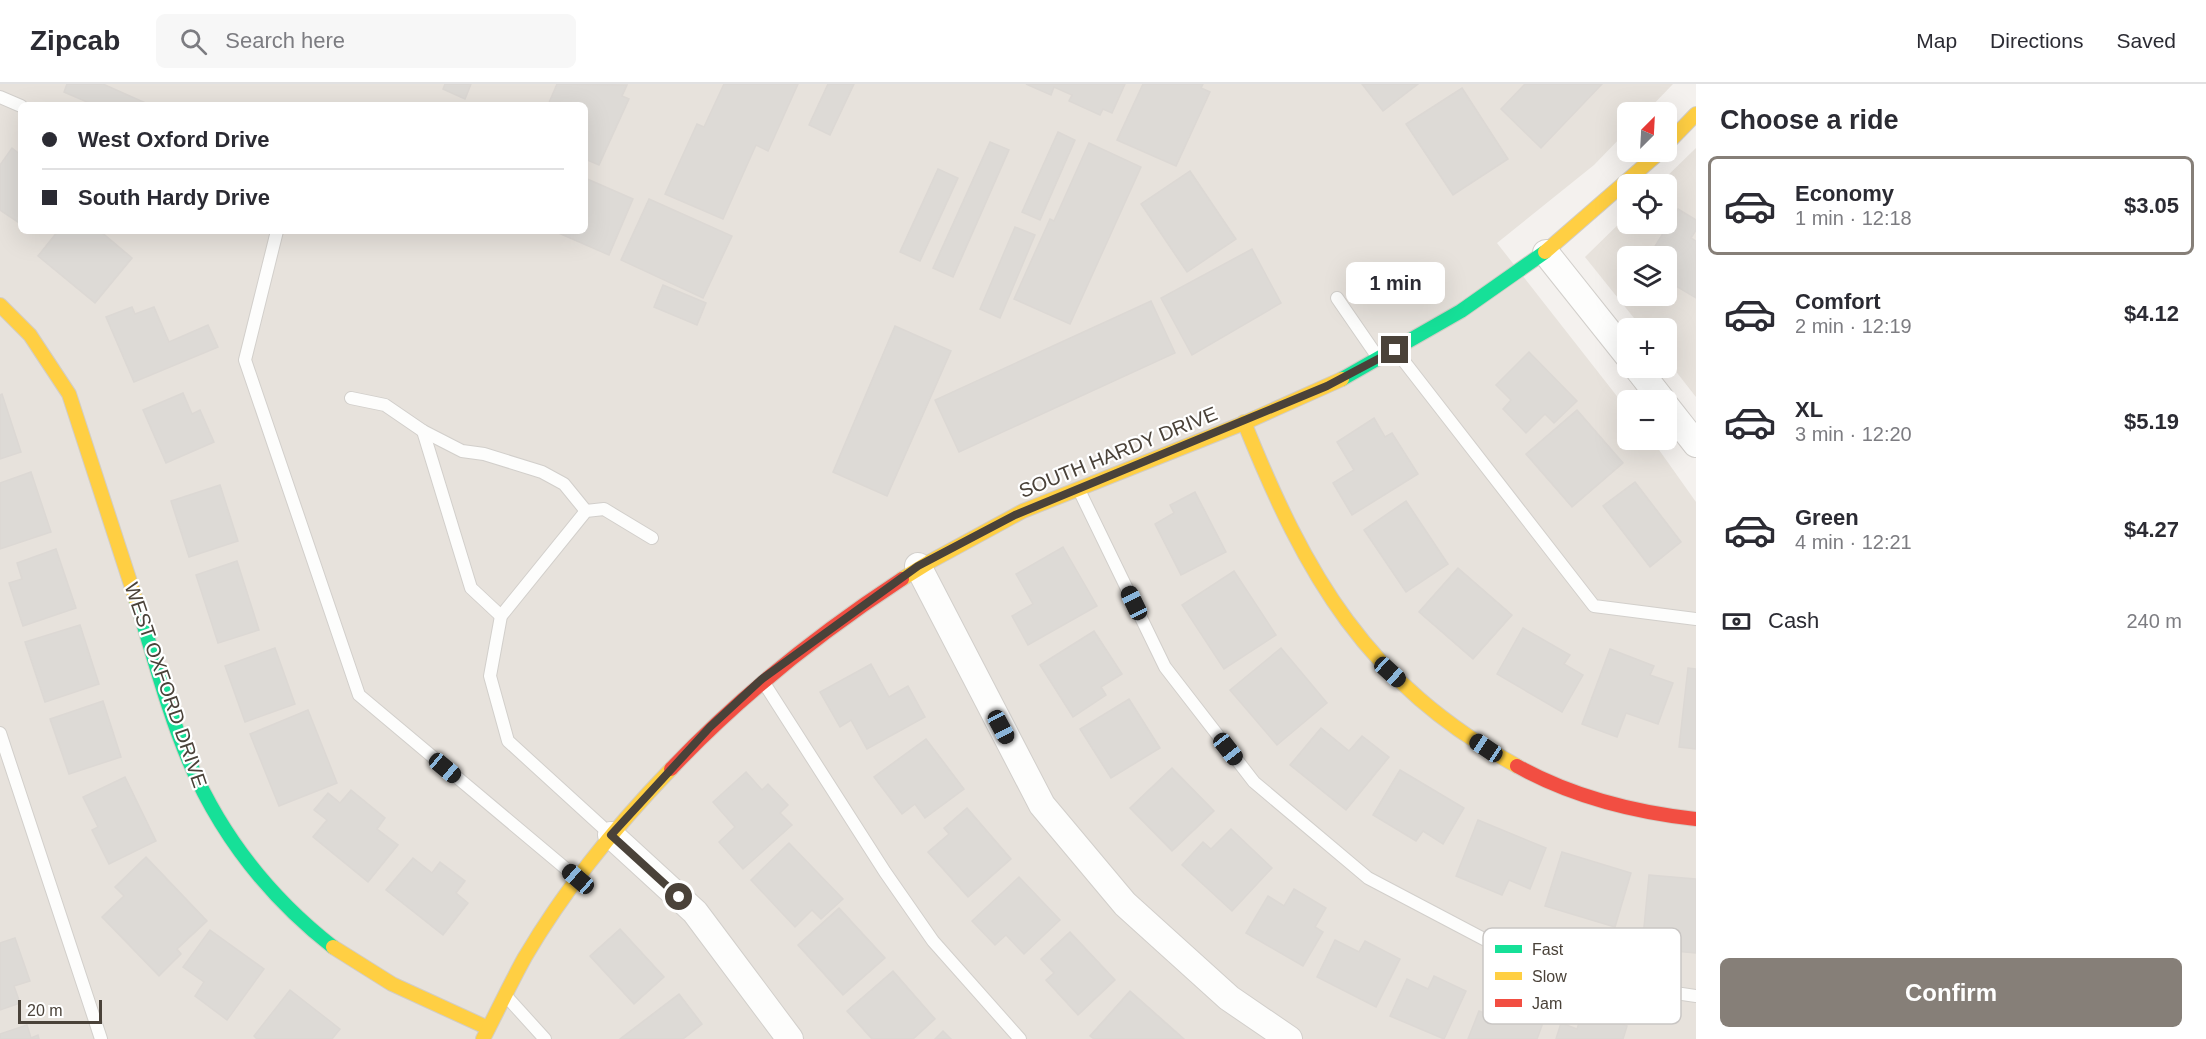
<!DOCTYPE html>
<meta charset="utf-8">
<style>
:root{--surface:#fff;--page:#f7f7f7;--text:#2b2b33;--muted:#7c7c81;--line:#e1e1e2;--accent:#867f78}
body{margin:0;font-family:Helvetica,sans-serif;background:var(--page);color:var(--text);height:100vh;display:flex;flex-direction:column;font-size:22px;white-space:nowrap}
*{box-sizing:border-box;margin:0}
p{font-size:20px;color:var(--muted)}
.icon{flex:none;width:33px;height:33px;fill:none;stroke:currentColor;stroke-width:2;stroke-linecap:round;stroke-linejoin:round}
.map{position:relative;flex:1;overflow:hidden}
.sheet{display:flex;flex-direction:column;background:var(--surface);width:510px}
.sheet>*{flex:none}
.guide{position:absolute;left:18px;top:18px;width:570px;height:132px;border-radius:9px;box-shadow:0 6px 24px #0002;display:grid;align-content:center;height:132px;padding:0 24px;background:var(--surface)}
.needle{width:39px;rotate:24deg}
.fabs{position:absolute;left:1617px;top:18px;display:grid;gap:12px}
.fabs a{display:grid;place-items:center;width:60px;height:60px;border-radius:9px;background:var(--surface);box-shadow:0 6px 24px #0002;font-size:30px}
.scale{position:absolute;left:18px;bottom:15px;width:84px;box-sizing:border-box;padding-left:6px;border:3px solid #4a4239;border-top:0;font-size:16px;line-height:21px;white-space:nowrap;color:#4a4239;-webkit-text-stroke:4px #fff;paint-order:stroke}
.end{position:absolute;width:27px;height:27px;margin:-14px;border:8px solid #4a4239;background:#fff;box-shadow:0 0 0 3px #fff}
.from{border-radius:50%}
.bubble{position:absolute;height:42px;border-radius:9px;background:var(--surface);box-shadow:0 6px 24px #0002;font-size:20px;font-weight:800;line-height:42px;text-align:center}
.car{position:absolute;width:18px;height:36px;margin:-18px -9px;border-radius:8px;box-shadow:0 0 4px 2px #0007;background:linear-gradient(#222 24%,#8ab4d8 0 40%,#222 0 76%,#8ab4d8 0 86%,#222 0)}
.guide b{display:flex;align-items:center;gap:21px;height:57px;font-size:22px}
.guide b+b{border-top:2px solid var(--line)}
.guide i{width:15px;height:15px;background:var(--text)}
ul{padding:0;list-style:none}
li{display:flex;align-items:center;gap:18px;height:99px;margin:0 12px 9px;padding:0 12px;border:3px solid transparent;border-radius:9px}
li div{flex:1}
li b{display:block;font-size:22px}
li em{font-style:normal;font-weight:800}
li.active{border-color:var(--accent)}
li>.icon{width:54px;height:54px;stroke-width:1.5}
h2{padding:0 24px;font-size:27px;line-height:72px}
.pay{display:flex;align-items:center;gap:15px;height:66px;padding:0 24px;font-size:22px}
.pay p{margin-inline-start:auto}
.action{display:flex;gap:12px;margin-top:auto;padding:12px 24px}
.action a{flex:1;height:69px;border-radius:9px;background:var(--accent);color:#fff;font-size:24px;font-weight:800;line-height:69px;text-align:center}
header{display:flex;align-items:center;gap:36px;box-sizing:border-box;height:84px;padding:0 30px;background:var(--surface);border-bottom:2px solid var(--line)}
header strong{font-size:28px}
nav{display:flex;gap:33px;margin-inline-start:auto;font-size:21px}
.search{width:420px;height:54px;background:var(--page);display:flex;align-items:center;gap:15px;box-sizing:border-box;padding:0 21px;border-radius:9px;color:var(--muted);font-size:22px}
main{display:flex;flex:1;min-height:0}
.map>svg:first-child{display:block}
.residential{fill:#e7e2dc;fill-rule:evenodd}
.building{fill:#dddad6;stroke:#dcd8d4;stroke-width:1.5}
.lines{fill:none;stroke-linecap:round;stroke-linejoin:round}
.lane-casing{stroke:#d2cfcb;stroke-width:14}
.street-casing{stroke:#d2cfcb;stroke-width:28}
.fast-casing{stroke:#d2cdc5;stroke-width:16}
.slow-casing{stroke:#d2cdc5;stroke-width:16}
.jam-casing{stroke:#d2cdc5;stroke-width:16}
.lane{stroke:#fdfdfc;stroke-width:12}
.street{stroke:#fdfdfc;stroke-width:26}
.fast{stroke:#16e098;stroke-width:14}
.slow{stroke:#ffcf43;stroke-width:14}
.jam{stroke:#f24e42;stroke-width:14}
.route{stroke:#4a4239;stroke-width:8}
.labels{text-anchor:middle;stroke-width:4.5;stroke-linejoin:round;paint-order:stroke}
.street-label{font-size:20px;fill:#4a4239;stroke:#fff}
.key{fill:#fff;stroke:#c9c6c4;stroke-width:1.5}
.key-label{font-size:16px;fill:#4a4239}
</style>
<header>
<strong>Zipcab</strong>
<div class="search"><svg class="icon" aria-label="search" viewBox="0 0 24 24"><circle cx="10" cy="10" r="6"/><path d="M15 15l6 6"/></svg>Search here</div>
<nav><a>Map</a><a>Directions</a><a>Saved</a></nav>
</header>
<main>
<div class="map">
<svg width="1696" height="955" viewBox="0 0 1696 955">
<rect width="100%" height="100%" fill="#f4f1ee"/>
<g class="residential">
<path d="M0,0h1673l-27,28h-18l-1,19 -33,34 -97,78 130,166 1,31h24l44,62v537h-1696zM21,21h564v126h-564z"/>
<path d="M1696,64v249l-29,-37 -1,-32h-24l-57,-71 42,-41 1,8h38v-40h-7zM1628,172h38v40h-38z"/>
</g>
<g class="building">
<path d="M67,0h36l47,21h-56l-30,-13z"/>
<path d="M445,0h26l-6,15 -22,-10z"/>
<path d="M557,0l70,1 -5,11 7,3 -30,66 -14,-6v-54h-37z"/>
<path d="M724,0h74l-30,67 -12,-6 -33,74 -58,-25 32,-70 7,3z"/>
<path d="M828,0h26l-24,51 -21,-10z"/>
<path d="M1026,0h99l-13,29 -9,-4 -3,6 -31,-14 3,-6 -18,-8 -3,8z"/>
<path d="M1143,0h60l-2,4 9,4 -34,74 -59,-26z"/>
<path d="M1362,0h56l-35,27z"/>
<path d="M1525,0h77l-61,64 -40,-39z"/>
<path d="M1462,4l46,71 -55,36 -47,-71z"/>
<path d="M1058,48l17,8 -35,80 -18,-8z"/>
<path d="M990,58l19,8 -56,127 -20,-9z"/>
<path d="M1089,59l52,24 -71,157 -56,-25 36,-80 4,2z"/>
<path d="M12,64l9,7v69l-21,-14v-45z"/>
<path d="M938,85l20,9 -38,83 -20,-9z"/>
<path d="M1190,87l46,68 -49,33 -46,-68z"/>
<path d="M585,94l48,21 -24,56 -55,-24h31z"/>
<path d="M649,115l83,37 -29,62 -82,-38z"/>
<path d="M1678,125l18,11v10l-5,8 5,3v57l-30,-18v-24h-17z"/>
<path d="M1015,143l20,8 -35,83 -20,-9z"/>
<path d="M58,147h42l32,27 -37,45 -57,-47z"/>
<path d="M1252,165l29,54 -89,52 -31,-57z"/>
<path d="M663,201l43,18 -9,22 -43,-18z"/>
<path d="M1151,217l24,52 -216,99 -24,-52z"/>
<path d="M132,223l3,7 19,-7 15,35 39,-17 10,22 -84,35 -28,-65z"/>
<path d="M895,242l56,25 -64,145 -54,-24z"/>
<path d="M1529,268l48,49 -23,22 -9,-9 -19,19 -23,-24 8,-9 -15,-15z"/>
<path d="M183,309l9,21 8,-4 14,32 -48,21 -23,-53z"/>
<path d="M2,310l19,58 -21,7v-64z"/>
<path d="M1577,326l46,53 -51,44 -46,-53z"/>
<path d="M1374,334l11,19 7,-4 26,41 -66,41 -19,-32 21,-13 -17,-28z"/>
<path d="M31,388l20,60 -51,17v-66z"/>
<path d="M1635,398l46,60 -31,25 -47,-61z"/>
<path d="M220,401l18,56 -49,16 -18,-56z"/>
<path d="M1195,408l31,60 -45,23 -26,-51 19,-11 -4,-8z"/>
<path d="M1406,417l42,63 -42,28 -42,-62z"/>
<path d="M1063,463l34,59 -69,39 -16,-29 21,-12 -17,-30z"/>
<path d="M56,465l20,59 -53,18 -14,-43 13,-4 -5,-16z"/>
<path d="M237,477l22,69 -41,13 -22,-68z"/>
<path d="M1458,484l54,47 -39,44 -54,-47z"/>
<path d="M1234,487l42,64 -52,34 -42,-64z"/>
<path d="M80,541l19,59 -54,18 -20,-60z"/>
<path d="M1523,544l47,27 -6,9 19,11 -21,37 -65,-38z"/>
<path d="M1094,547l28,43 -21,13 5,8 -33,22 -33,-52z"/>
<path d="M275,564l20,56 -50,18 -20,-56z"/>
<path d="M1281,564l46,55 -50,42 -47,-55z"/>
<path d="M1610,565l44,17 -4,9 23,8 -15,41 -32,-11 -9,24 -35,-13z"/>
<path d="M871,580l18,33 19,-11 17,31 -58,32 -16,-29 -11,7 -20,-35z"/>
<path d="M1688,584l8,1v80l-17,-2z"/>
<path d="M1129,615l31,49 -49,30 -31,-49z"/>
<path d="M103,617l18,56 -52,17 -19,-55z"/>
<path d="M308,626l29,73 -58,23 -29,-72z"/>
<path d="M1321,644l28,23 13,-15 27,21 -43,53 -56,-45z"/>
<path d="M926,655l38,50 -39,29 -10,-14 -13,10 -28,-37z"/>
<path d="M1172,684l42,43 -42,40 -42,-43z"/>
<path d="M1400,686l64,38 -21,36 -20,-13 -7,10 -43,-26z"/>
<path d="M746,688l16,18 6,-6 20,21 -8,8 12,12 -49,44 -24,-27 16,-15 -22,-25z"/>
<path d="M125,693l31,64 -47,23 -17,-34 6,-3 -15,-30z"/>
<path d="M351,706l34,28 -8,11 21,16 -30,37 -55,-45 14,-17 -13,-10 14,-17 12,10z"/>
<path d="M967,724l44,51 -43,38 -40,-45 21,-18 -5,-6z"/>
<path d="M1478,736l68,28 -16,41 -21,-9 -7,15 -46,-19z"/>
<path d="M1231,745l41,39 -40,43 -50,-46 21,-23 8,7z"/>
<path d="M789,759l54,56 -22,20 -9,-9 -17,17 -44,-47z"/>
<path d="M1562,768l69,21 -16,54 -70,-21z"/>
<path d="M146,773l61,64 -30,28 4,5 -22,22 -57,-59 22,-21 -9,-9z"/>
<path d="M413,774l19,15 8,-11 25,19 -9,12 12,10 -25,32 -57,-45z"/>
<path d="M1649,791l47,4v74l-54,-5z"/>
<path d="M1019,793l41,43 -36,34 -18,-19 -11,10 -23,-24z"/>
<path d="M1294,805l32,19 -11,19 8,5 -20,34 -57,-33 22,-37 16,10z"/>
<path d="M839,824l46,50 -42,37 -45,-50z"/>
<path d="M620,845l44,48 -30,27 -44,-48z"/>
<path d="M210,846l54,39 -37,51 -32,-24 9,-14 -21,-15z"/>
<path d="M1070,848l45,48 -37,35 -32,-35 8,-7 -13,-14z"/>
<path d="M15,854l15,43 -16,5 6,17 -20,7v-67z"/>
<path d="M1335,856l24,12 6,-11 35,18 -24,48 -59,-30z"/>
<path d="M893,887l42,48 -22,20h-41l-25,-28z"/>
<path d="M1434,892l32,15 -22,48 -54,-23 17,-37 21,10z"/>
<path d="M290,906l50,39 -8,10h-75l-3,-3z"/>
<path d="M1130,907l54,48h-90l-4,-3z"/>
<path d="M679,910l23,30 -19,15h-63z"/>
<path d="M1511,922l33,14 -7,19h-69l11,-28 25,10z"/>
<path d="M1583,927l44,15 -4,13h-67l5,-16 16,6z"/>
<path d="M27,941l4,13 7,-3 1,4h-39v-5z"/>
<path d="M943,947l8,8h-16z"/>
</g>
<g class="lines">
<g class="lane-casing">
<g id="lane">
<path d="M0,13l21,9"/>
<path d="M277,147l-32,129 114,335 218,183"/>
<path d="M1337,214l42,61"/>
<path d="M1396,267l198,255 102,13"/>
<path d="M351,314l34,7 38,26 39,20 22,3 58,18 22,12 22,27"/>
<path d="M423,347l48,157 30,28"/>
<path d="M1079,406l86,177 89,115 114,96 131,69 72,24 71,17 54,8"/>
<path d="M764,599l121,189 48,69 87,98"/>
<path d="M0,649l101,306"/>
<path d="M610,750l-102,-93 -18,-65 11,-60 85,-105 18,-2 48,29"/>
<path d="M506,912l39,43"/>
</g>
</g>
<g class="street-casing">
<g id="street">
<path d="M1546,169l82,103"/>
<path d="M1637,284l25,32"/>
<path d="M1666,322l30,38"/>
<path d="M918,482l124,239 83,99 104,94 60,41"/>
<path d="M611,751l84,77 95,127"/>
</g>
</g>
<g class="fast-casing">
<g id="fast">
<path d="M1342,295l119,-68 84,-59"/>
<path d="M136,516c17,53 31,109 53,161 32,75 80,136 144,186"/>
</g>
</g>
<g class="slow-casing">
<g id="slow">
<path d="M1666,61l30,-31"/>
<path d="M1545,168l115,-100"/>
<path d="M0,221l30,30 39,59 67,206"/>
<path d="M1244,338c62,154 122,261 273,344"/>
<path d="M902,495l29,-18 92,-50 221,-88 98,-44"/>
<path d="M333,863l59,37 96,44"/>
<path d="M483,955c14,-27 27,-55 42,-82 40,-68 91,-131 146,-188"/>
</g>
</g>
<g class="jam-casing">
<g id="jam">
<path d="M1517,682c56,31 115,46 179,53"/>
<path d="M671,685c69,-73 147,-135 231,-190"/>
</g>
</g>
<use href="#lane" class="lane"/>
<use href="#street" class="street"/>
<use href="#fast" class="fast"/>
<use href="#slow" class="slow"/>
<use href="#jam" class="jam"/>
</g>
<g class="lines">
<path class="route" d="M679,813l-68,-62 99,-108 52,-48 156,-113 97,-51 312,-129 68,-36"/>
</g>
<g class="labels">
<g class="street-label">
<text transform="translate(1118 368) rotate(-22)" y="7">SOUTH HARDY DRIVE</text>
<text transform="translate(166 601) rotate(71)" y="7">WEST OXFORD DRIVE</text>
</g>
</g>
<rect x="1483" y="844" width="198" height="96" rx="9" class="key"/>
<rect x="1495" y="861" width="27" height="8" fill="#16e098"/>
<rect x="1495" y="888" width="27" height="8" fill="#ffcf43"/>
<rect x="1495" y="915" width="27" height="8" fill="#f24e42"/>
<g class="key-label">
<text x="1532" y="871">Fast</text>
<text x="1532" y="898">Slow</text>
<text x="1532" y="925">Jam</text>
</g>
</svg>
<div class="fabs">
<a><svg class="needle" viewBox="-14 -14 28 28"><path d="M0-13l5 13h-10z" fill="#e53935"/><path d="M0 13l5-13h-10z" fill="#7c7c81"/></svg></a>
<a><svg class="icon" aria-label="locate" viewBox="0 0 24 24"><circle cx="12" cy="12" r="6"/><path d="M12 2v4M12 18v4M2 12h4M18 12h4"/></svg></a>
<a><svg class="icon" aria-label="layers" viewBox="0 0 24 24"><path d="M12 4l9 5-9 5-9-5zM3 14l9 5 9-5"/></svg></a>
<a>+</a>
<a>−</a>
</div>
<div class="scale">20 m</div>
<i class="end from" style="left:679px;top:813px"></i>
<i class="end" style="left:1395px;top:266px"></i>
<div class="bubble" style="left:1346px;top:178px;width:99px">1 min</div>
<i class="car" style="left:1134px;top:519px;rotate:334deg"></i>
<i class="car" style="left:1390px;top:588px;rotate:132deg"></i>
<i class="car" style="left:1001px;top:643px;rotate:152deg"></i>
<i class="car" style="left:1486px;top:664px;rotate:304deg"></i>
<i class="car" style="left:1228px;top:665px;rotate:142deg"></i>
<i class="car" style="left:445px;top:684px;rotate:130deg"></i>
<i class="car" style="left:578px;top:795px;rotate:311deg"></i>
<div class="guide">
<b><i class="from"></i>West Oxford Drive</b>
<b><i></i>South Hardy Drive</b>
</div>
</div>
<section class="sheet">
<h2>Choose a ride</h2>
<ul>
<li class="active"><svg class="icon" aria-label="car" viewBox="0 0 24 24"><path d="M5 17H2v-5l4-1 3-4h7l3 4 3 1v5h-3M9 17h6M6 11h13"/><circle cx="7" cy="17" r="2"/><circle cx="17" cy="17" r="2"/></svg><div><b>Economy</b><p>1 min · 12:18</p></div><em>$3.05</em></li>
<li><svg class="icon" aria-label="car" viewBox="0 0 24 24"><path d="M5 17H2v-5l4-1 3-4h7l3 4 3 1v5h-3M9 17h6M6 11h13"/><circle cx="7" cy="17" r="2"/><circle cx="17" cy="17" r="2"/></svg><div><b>Comfort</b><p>2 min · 12:19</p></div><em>$4.12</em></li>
<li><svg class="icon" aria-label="car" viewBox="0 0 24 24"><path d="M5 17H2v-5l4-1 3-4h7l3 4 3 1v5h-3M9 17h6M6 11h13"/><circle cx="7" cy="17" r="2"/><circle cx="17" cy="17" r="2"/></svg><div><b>XL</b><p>3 min · 12:20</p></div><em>$5.19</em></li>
<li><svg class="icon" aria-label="car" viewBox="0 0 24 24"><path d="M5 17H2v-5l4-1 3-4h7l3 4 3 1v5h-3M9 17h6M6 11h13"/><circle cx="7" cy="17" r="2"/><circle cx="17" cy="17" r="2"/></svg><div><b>Green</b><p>4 min · 12:21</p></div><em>$4.27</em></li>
</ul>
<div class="pay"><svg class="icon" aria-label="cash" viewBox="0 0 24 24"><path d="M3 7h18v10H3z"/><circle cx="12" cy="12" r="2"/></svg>Cash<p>240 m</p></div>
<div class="action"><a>Confirm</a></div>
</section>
</main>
